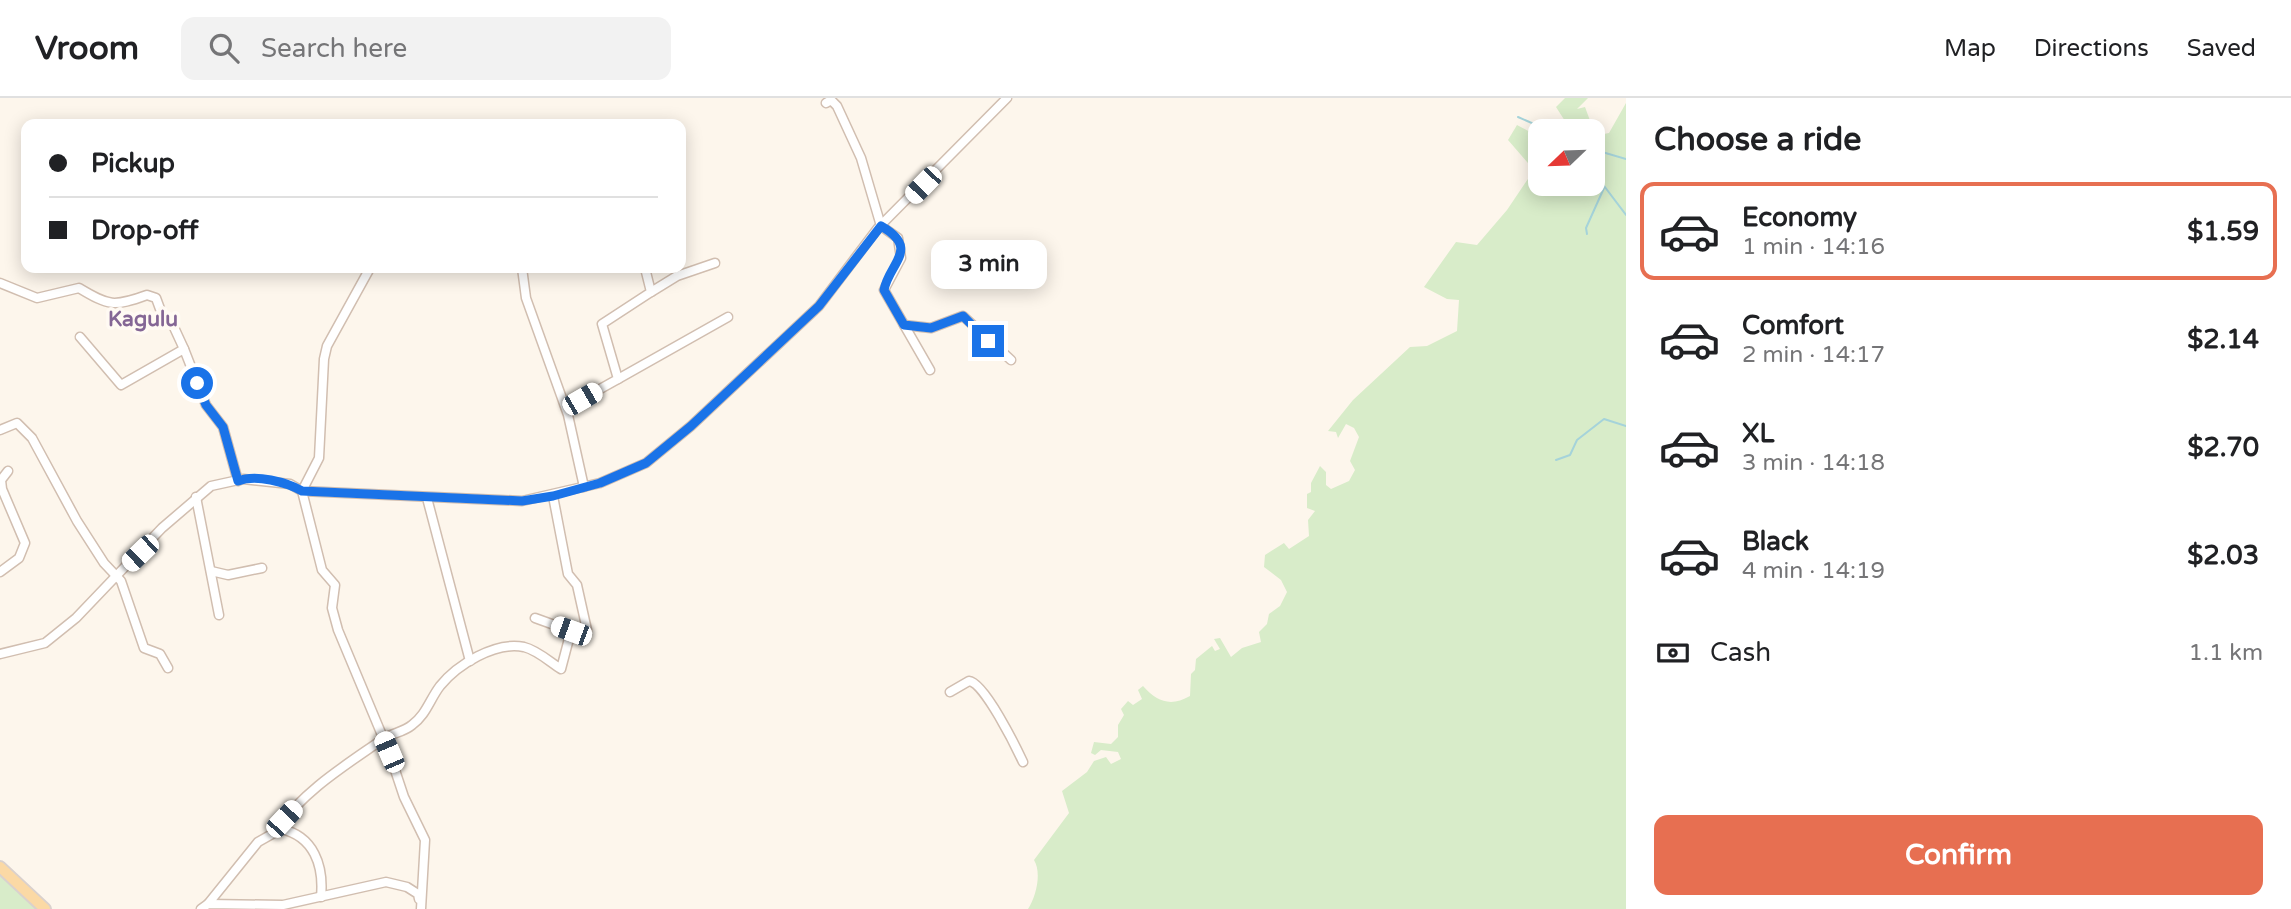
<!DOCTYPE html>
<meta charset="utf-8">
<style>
:root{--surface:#fff;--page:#f2f2f2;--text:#202124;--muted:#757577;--line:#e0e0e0;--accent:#e76f51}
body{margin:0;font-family:"Varela Round",sans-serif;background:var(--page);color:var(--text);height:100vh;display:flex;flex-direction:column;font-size:26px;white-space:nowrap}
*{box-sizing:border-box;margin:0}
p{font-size:23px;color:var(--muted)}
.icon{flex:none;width:38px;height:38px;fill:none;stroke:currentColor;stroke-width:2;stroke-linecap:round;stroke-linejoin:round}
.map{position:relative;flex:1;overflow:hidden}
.sheet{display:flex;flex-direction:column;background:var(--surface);width:665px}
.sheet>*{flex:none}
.top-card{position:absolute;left:21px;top:21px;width:665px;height:154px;border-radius:14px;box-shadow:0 4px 18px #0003;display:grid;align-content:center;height:154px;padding:0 28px;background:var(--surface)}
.needle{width:46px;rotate:247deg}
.fabs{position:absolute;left:1528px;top:21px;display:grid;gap:14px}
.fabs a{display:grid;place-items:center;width:77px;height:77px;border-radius:14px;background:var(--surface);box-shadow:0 4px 18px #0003;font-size:35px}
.end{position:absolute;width:32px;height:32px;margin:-16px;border:9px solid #1a73e8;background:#fff;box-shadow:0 0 0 4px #fff}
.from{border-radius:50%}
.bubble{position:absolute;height:49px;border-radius:14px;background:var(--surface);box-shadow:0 4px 18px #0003;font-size:23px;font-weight:800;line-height:49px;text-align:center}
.car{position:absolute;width:21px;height:42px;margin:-21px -10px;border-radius:9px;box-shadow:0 0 5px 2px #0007;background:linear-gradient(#fff 24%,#345 0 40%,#fff 0 76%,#345 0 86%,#fff 0)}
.top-card b{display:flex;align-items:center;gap:24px;height:66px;font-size:26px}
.top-card b+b{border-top:2px solid var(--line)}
.top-card i{width:18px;height:18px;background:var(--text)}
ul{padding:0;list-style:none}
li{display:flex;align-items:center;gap:21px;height:98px;margin:0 14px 10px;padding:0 14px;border:4px solid transparent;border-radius:14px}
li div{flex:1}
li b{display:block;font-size:26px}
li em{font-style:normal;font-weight:800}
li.selected{border-color:var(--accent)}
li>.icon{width:63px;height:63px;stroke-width:1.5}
h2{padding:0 28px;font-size:32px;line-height:84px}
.pay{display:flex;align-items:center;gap:18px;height:77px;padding:0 28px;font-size:26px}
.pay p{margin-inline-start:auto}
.cta{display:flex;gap:14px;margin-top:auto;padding:14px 28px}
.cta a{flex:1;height:80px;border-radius:14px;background:var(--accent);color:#fff;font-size:28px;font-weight:800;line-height:80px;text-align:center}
header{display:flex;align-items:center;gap:42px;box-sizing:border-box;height:98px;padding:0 35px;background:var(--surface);border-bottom:2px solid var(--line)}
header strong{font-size:33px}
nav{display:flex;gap:38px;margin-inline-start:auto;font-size:24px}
.search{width:490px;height:63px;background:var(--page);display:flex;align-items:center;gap:18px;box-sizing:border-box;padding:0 24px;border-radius:14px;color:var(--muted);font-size:26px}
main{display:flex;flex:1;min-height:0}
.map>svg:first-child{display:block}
.green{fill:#d8ecc9}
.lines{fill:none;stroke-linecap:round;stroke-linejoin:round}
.stream{stroke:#a5d3da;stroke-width:2}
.minor-casing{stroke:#d1beb0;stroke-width:11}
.major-casing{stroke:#dad1cd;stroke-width:14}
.minor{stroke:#fff;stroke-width:8}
.major{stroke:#fbd9a5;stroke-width:10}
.route{stroke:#1a73e8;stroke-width:9}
.labels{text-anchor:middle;stroke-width:7;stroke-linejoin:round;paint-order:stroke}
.quarter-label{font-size:21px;font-weight:bold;fill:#846695;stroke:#fffaf3}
</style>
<header>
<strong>Vroom</strong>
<div class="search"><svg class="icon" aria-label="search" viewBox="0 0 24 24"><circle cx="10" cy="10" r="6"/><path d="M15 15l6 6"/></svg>Search here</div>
<nav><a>Map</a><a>Directions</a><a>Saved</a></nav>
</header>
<main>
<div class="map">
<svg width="1626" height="811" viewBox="0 0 1626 811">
<rect width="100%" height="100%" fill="#fdf6ec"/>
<g class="green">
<path d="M1565,0h23l-11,11 8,-2 7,19 -5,4 -10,-6 -3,7h-16l7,-10 -9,-14z"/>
<path d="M1626,5v806h-598c8,-12 14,-36 6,-49l35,-47 -7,-22 25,-19 7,-11 12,-4 5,7 10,-5 -3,-7 -17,-2 -6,5 -4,-2 3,-11 17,2 7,-7v-12l6,-10 -3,-6 7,-8 5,4 9,-6 -4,-9 5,-4c14,16 28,21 47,10l1,-22 4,-4 1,-11 16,-13 3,5 5,-2 -6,-10 6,-1 11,19 11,-9 19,-6 -2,-10 8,-8 2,-10 11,-8 7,-14 -6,-12 -17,-13 1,-12 19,-12 5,6 20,-13 -1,-16 7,-9 -8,-3v-14l4,-2v-9l9,-17 6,6v13l5,4 18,-8 6,-11 -5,-9 9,-24 -5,-9 -8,-4 -8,14 -2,-6 -8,-1 25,-31 57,-53 17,-1 30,-15 2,-31 -12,-1 -23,-12 32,-45 21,3 30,-35 27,-40 -26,-30 9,-15 23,12v47h52l1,-52 6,3 10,-2z"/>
<path d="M0,774l39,37h-39z"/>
</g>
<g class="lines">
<g class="stream">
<path d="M1518,19l32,14"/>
<path d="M1592,51l34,10"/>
<path d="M1592,72l34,45"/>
<path d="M1587,136l-1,-6 18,-40"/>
<path d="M1556,362l14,-5 7,-15 27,-21 22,7"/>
</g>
<g class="minor-casing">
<g id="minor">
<path d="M826,5l5,-3 6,6 24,52 20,68 17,12 3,20 -17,32 46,80"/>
<path d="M370,170l-43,78 -3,13 -5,99 -17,33 20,79 13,15 -3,23 6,22 51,122 15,45 21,43 -4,69"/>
<path d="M522,170l4,30 42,117 16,72"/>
<path d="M0,185l37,15 42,-10c30,18 35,19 68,7l9,3 7,19 9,6 12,26 22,56 17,22 15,54"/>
<path d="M651,194l26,-16 38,-13"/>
<path d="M904,227l27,3 32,-12 48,44"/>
<path d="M80,239l41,48 63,-36"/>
<path d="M618,281l110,-62"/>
<path d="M566,310l52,-29 -16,-55 49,-32 -6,-24"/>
<path d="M0,332l17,-7 15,15 45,83 27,42 17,18 23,67 16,6 8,14"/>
<path d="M196,399l23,118"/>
<path d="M427,400l43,163"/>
<path d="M211,473l17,4 34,-7"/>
<path d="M0,474l19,-14 6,-15 -23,-54 -1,-9 7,-9"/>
<path d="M535,520l36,13 16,-1 -10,-45 -9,-11 -15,-78"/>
<path d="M0,556l45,-11 31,-25 86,-90 49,-42 32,-7 47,5 12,7 220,10 78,-18 46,-20 45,-37 128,-120 59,-78 129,-130"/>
<path d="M950,594l19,-11c15,1 47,66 54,81"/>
<path d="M274,733c34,-43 66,-62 109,-92 9,-6 21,-7 29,-14 14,-10 18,-26 28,-39 17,-21 55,-45 84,-39 13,3 26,15 37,22l10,-38"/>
<path d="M208,806l50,-62 23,-13c33,7 43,37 40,68"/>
<path d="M201,811l7,-5 75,1 103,-23 21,5 11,7 1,5"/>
</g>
</g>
<g class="major-casing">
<path id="major" d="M0,769l45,42"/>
</g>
<use href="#minor" class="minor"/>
<use href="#major" class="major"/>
</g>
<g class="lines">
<path class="route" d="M197,285l9,22 17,22 15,54c18,-7 48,1 64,10l220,10 31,-5 47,-13 46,-20 45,-37 128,-120 62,-80c40,23 8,37 3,64l20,35 27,3 32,-12 25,25"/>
</g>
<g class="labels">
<g class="quarter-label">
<text x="143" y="228">Kagulu</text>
</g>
</g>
</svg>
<div class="fabs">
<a><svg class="needle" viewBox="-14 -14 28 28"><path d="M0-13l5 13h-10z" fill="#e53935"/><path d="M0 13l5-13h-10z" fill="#757577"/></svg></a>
</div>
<i class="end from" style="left:197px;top:285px"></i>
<i class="end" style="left:988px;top:243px"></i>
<div class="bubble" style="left:931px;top:142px;width:116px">3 min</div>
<i class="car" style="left:923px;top:87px;rotate:224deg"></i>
<i class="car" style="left:582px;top:301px;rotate:60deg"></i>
<i class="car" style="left:140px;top:455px;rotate:226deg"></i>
<i class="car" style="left:571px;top:533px;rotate:290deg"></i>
<i class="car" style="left:389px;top:654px;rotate:337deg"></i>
<i class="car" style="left:284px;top:721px;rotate:43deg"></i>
<div class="top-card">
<b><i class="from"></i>Pickup</b>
<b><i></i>Drop-off</b>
</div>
</div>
<section class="sheet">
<h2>Choose a ride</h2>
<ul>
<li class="selected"><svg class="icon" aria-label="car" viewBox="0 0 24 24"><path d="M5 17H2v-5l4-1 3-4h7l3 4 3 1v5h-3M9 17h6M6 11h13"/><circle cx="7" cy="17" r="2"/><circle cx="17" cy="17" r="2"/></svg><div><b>Economy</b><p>1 min · 14:16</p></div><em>$1.59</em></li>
<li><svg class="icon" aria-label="car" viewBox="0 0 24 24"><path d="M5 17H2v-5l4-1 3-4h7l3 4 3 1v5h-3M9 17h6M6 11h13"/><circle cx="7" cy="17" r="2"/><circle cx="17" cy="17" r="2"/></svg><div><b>Comfort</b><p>2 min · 14:17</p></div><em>$2.14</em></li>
<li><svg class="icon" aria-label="car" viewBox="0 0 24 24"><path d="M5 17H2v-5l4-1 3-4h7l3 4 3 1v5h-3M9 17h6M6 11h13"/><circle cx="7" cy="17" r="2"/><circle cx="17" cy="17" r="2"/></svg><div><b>XL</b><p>3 min · 14:18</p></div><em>$2.70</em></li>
<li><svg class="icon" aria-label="car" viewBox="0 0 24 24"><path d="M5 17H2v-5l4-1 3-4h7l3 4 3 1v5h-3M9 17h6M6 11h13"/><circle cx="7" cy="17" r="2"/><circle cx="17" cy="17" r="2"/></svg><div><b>Black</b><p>4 min · 14:19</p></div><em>$2.03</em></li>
</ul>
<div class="pay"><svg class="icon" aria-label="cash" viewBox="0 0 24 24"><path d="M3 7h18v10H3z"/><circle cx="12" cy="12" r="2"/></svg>Cash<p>1.1 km</p></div>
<div class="cta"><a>Confirm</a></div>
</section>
</main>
